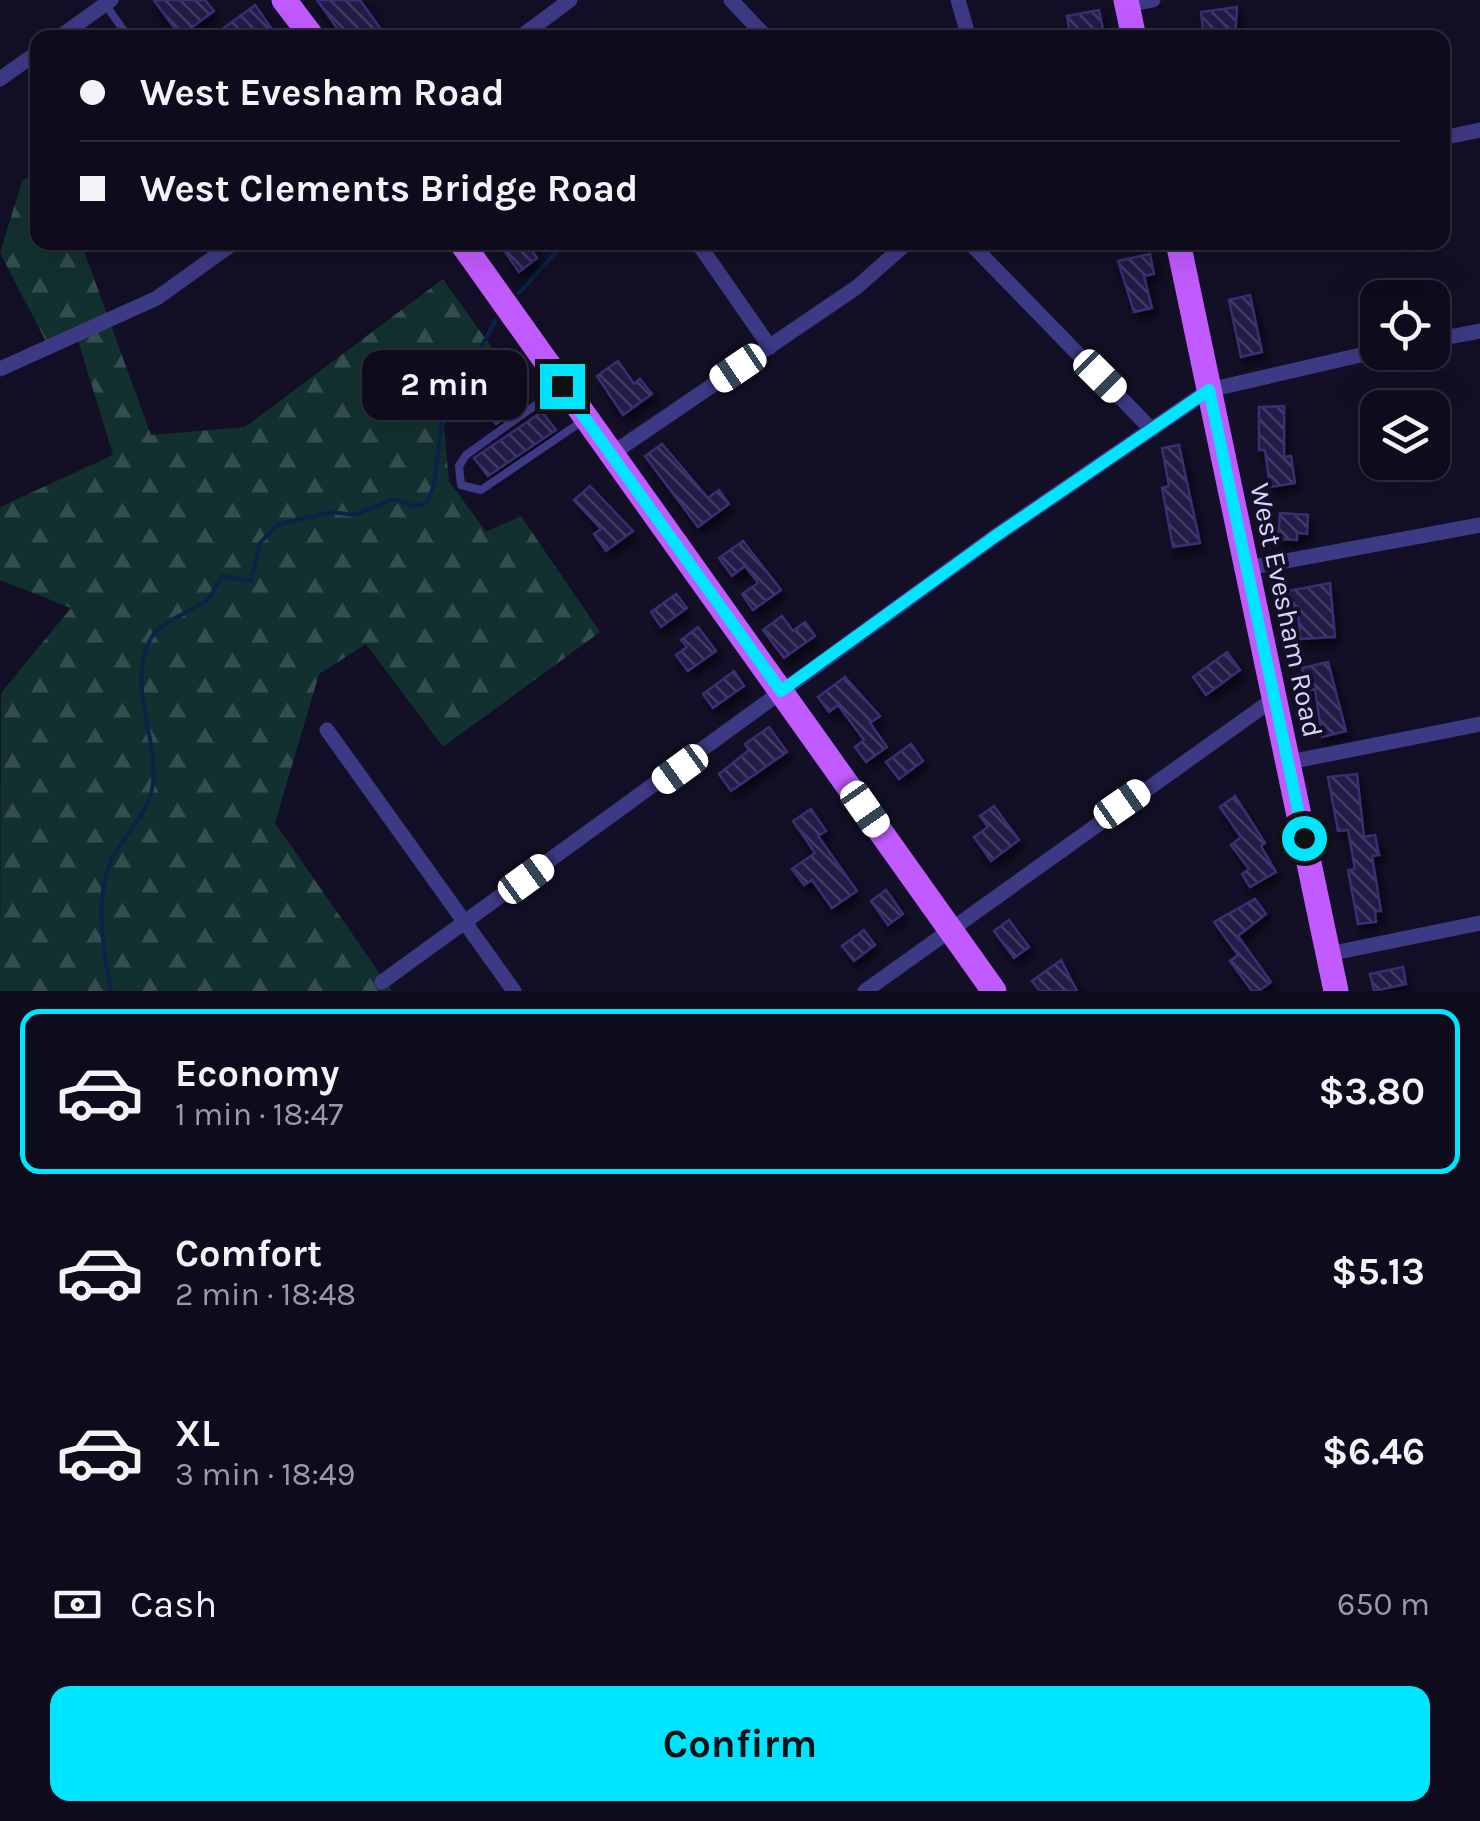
<!DOCTYPE html>
<meta charset="utf-8">
<style>
:root{--surface:#0e0b1c;--page:#171425;--text:#f1f3f6;--muted:#9b9ba3;--line:#2e2b3b;--accent:#00e5ff}
body{margin:0;font-family:Karla,sans-serif;background:var(--page);color:var(--text);height:100vh;display:flex;flex-direction:column;font-size:38px;white-space:nowrap}
*{box-sizing:border-box;margin:0}
p{font-size:32px;color:var(--muted)}
.icon{flex:none;width:55px;height:55px;fill:none;stroke:currentColor;stroke-width:2;stroke-linecap:round;stroke-linejoin:round}
.map{position:relative;height:991px;overflow:hidden}
.side{display:flex;flex-direction:column;background:var(--surface);flex:1}
.side>*{flex:none}
.hud{position:absolute;left:30px;top:30px;width:1420px;height:220px;border-radius:20px;box-shadow:0 10px 40px #0002,0 0 0 2px var(--line);display:grid;align-content:center;height:220px;padding:0 50px;background:var(--surface)}
.fabs{position:absolute;left:1360px;top:280px;display:grid;gap:20px}
.fabs a{display:grid;place-items:center;width:90px;height:90px;border-radius:20px;background:var(--surface);box-shadow:0 10px 40px #0002,0 0 0 2px var(--line);font-size:50px}
.end{position:absolute;width:45px;height:45px;margin:-22px;border:12px solid #00e5ff;background:#111;box-shadow:0 0 0 5px #111}
.from{border-radius:50%}
.bubble{position:absolute;height:70px;border-radius:20px;background:var(--surface);box-shadow:0 10px 40px #0002,0 0 0 2px var(--line);font-size:32px;font-weight:700;line-height:70px;text-align:center}
.car{position:absolute;width:30px;height:60px;margin:-30px -15px;border-radius:12px;box-shadow:0 0 8px 2px #0007;background:linear-gradient(#fff 24%,#345 0 40%,#fff 0 76%,#345 0 86%,#fff 0)}
.hud b{display:flex;align-items:center;gap:35px;height:95px;font-size:38px}
.hud b+b{border-top:2px solid var(--line)}
.hud i{width:25px;height:25px;background:var(--text)}
ul{padding:18px 0 0;list-style:none}
li{display:flex;align-items:center;gap:30px;height:165px;margin:0 20px 15px;padding:0 30px;border:5px solid transparent;border-radius:20px}
li div{flex:1}
li b{display:block;font-size:38px}
li em{font-style:normal;font-weight:700}
li.active{border-color:var(--accent)}
li>.icon{width:90px;height:90px;stroke-width:1.5}
.pay{display:flex;align-items:center;gap:25px;height:110px;padding:0 50px;font-size:38px}
.pay p{margin-inline-start:auto}
.button{display:flex;gap:20px;margin-top:auto;padding:20px 50px}
.button a{flex:1;height:115px;border-radius:20px;background:var(--accent);color:#111;font-size:40px;font-weight:700;line-height:115px;text-align:center}
.map>svg:first-child{display:block}
.forest{fill:url(#forest-firs)}
.lines{fill:none;stroke-linecap:round;stroke-linejoin:round}
.stream{stroke:#0c2248;stroke-width:4}
.building{fill:url(#building-back-hatch);stroke:#3b2d73;stroke-width:2.5;filter:url(#shadow)}
.service{stroke:#3d3a85;stroke-width:8}
.minor{stroke:#3d3a85;stroke-width:15}
.primary{stroke:#c25bff;stroke-width:25}
.route{stroke:#00e5ff;stroke-width:12}
.labels{text-anchor:middle;stroke-width:8;stroke-linejoin:round;paint-order:stroke}
.street-label{font-size:28px;fill:#d9d4ff;stroke:#130f26}
</style>
<div class="map">
<svg width="1480" height="991" viewBox="0 0 1480 991">
<defs>
<pattern id="forest-firs" width="22" height="20" patternUnits="userSpaceOnUse" patternTransform="scale(2.5)"><rect width="22" height="20" fill="#12302f"/><path d="M5 1l3.5 6h-7zM16 11l3.5 6h-7z" fill="#344d4e"/></pattern>
<pattern id="building-back-hatch" width="6" height="6" patternUnits="userSpaceOnUse" patternTransform="scale(2.5)"><rect width="6" height="6" fill="#241b47"/><path d="M-1 5l2 2M0 0l6 6M5-1l2 2" fill="none" stroke="#433b63"/></pattern>
<filter id="shadow"><feDropShadow dx="4" dy="7" stdDeviation="5" flood-color="#0009"/></filter>
</defs>
<rect width="100%" height="100%" fill="#130f26"/>
<path class="forest" d="M37,170l1,72 43,1 70,192 94,-8 198,-148 49,69 -48,78 5,55 37,51 35,-16 79,116 -157,115 -77,-103 -47,30 -44,149 117,168h-392l1,-298 70,-85 -71,-28v-73l113,-52 -36,-118 -26,14 -51,-98 22,-72z"/>
<g class="lines">
<g class="stream">
<path d="M519,293l46,-51"/>
<path d="M111,991c-8,-42 -18,-95 3,-136 14,-27 35,-39 39,-72 5,-46 -26,-98 -3,-143 12,-22 38,-25 56,-39 8,-7 10,-18 16,-25l29,5 9,-38 17,-18 54,-13 24,3 39,-16 18,7 15,-3 7,-18 8,-63 53,-101"/>
</g>
</g>
<g class="building">
<path d="M154,0h51l9,11 -34,25z"/>
<path d="M317,0h43l22,31 -9,7h-29z"/>
<path d="M255,5l23,33h-51l-6,-8z"/>
<path d="M1237,7l-2,31h-31l-3,-26z"/>
<path d="M1099,10l4,19 -33,6 -3,-19z"/>
<path d="M498,242h28l11,16 -18,14z"/>
<path d="M1150,254l4,20 -10,2 8,32 -18,4 -16,-51z"/>
<path d="M1250,295l12,57 -21,5 -12,-57z"/>
<path d="M618,361l16,23 6,-5 12,15 -29,21 -26,-39z"/>
<path d="M508,376l12,15 -9,7 8,10 -23,16 -19,-25z"/>
<path d="M1284,406v51l7,-1 4,27 -25,4 -5,-37h-6v-43z"/>
<path d="M542,412l14,18 -68,46 -14,-18z"/>
<path d="M662,444l46,54 11,-8 10,14 -31,23 -53,-71z"/>
<path d="M1179,445l21,98 -27,4 -11,-59 7,-2 -7,-38z"/>
<path d="M590,486l43,45 -27,20 -12,-17 7,-5 -27,-29z"/>
<path d="M1280,513l28,2 -1,19 -10,-1v7l-19,-1z"/>
<path d="M743,541l38,49 -28,20 -11,-16 16,-11 -13,-17 -13,10 -13,-18z"/>
<path d="M1330,583l5,54 -35,2 -2,-32 -7,1 -3,-17z"/>
<path d="M676,594l11,14 -26,19 -10,-15z"/>
<path d="M782,616l11,15 12,-9 10,14 -31,22 -21,-28z"/>
<path d="M698,627l18,24 -28,20 -12,-16 11,-8 -6,-7z"/>
<path d="M1227,652l13,18 -34,25 -13,-18z"/>
<path d="M1328,662l18,69 -24,6 -7,-48 -7,2 -6,-23z"/>
<path d="M734,671l10,15 -31,22 -10,-14z"/>
<path d="M845,677l35,39 -10,7 17,24 -21,15 -11,-15 9,-7 -26,-35 -9,7 -11,-15z"/>
<path d="M769,727l18,25 -56,39 -12,-17 30,-24 -4,-6z"/>
<path d="M911,744l12,17 -24,18 -13,-17z"/>
<path d="M1357,774l7,63 11,-2 4,20 -7,1 9,55h-6l1,11 -18,2 -10,-54 7,-1 -7,-39 -10,1 -10,-54z"/>
<path d="M1235,796l30,47 -4,3 15,26 -26,15 -8,-13 7,-5 -18,-24 10,-8 -21,-30z"/>
<path d="M994,806l25,34 -28,21 -17,-24 14,-10 -8,-11z"/>
<path d="M811,809l15,22 -8,5 39,55 -25,17 -20,-28 -8,5 -12,-16 23,-16 -22,-32z"/>
<path d="M886,890l17,24 -15,11 -17,-24z"/>
<path d="M1255,899l11,15 -28,22 33,46 -12,9h-7l-22,-30 8,-6 -24,-33z"/>
<path d="M1009,920l20,27 -15,11 -20,-27z"/>
<path d="M864,930l11,15 -21,16 -12,-15z"/>
<path d="M1061,960l16,31h-37l-8,-10z"/>
<path d="M1403,967l3,17 -32,7 -4,-17z"/>
</g>
<g class="lines">
<g class="service">
<path d="M105,4l24,34"/>
<path d="M558,389l-92,66 -7,11 2,19 20,5 100,-68"/>
</g>
<g class="minor">
<path d="M731,0l36,38"/>
<path d="M958,0l11,38"/>
<path d="M1127,5l26,-5"/>
<path d="M58,38l53,-38"/>
<path d="M519,38l51,-38"/>
<path d="M0,79l38,-27"/>
<path d="M1442,138l38,-8"/>
<path d="M697,242l73,105"/>
<path d="M969,242l183,188"/>
<path d="M1432,340l48,-9"/>
<path d="M0,369l157,-71 78,-56"/>
<path d="M610,455l247,-168 51,-45"/>
<path d="M1247,568l233,-43"/>
<path d="M327,730l187,261"/>
<path d="M1289,762l191,-38"/>
<path d="M1328,954l152,-31"/>
<path d="M382,982l612,-445 215,-147 169,-39"/>
<path d="M865,991l410,-293"/>
</g>
<g class="primary">
<path d="M284,0l29,38"/>
<path d="M1126,0l8,38"/>
<path d="M461,242l533,749"/>
<path d="M1178,242l158,749"/>
</g>
</g>
<g class="lines">
<path class="route" d="M562,386l219,305 213,-154 215,-147 95,448"/>
</g>
<g class="labels">
<g class="street-label">
<text transform="translate(1287 610) rotate(78)" y="10">West Evesham Road</text>
</g>
</g>
</svg>
<div class="fabs">
<a><svg class="icon" aria-label="locate" viewBox="0 0 24 24"><circle cx="12" cy="12" r="6"/><path d="M12 2v4M12 18v4M2 12h4M18 12h4"/></svg></a>
<a><svg class="icon" aria-label="layers" viewBox="0 0 24 24"><path d="M12 4l9 5-9 5-9-5zM3 14l9 5 9-5"/></svg></a>
</div>
<i class="end from" style="left:1304px;top:838px"></i>
<i class="end" style="left:562px;top:386px"></i>
<div class="bubble" style="left:362px;top:350px;width:165px">2 min</div>
<i class="car" style="left:738px;top:368px;rotate:236deg"></i>
<i class="car" style="left:1100px;top:376px;rotate:135deg"></i>
<i class="car" style="left:680px;top:769px;rotate:234deg"></i>
<i class="car" style="left:1122px;top:804px;rotate:55deg"></i>
<i class="car" style="left:865px;top:809px;rotate:145deg"></i>
<i class="car" style="left:526px;top:879px;rotate:54deg"></i>
<div class="hud">
<b><i class="from"></i>West Evesham Road</b>
<b><i></i>West Clements Bridge Road</b>
</div>
</div>
<section class="side">
<ul>
<li class="active"><svg class="icon" aria-label="car" viewBox="0 0 24 24"><path d="M5 17H2v-5l4-1 3-4h7l3 4 3 1v5h-3M9 17h6M6 11h13"/><circle cx="7" cy="17" r="2"/><circle cx="17" cy="17" r="2"/></svg><div><b>Economy</b><p>1 min · 18:47</p></div><em>$3.80</em></li>
<li><svg class="icon" aria-label="car" viewBox="0 0 24 24"><path d="M5 17H2v-5l4-1 3-4h7l3 4 3 1v5h-3M9 17h6M6 11h13"/><circle cx="7" cy="17" r="2"/><circle cx="17" cy="17" r="2"/></svg><div><b>Comfort</b><p>2 min · 18:48</p></div><em>$5.13</em></li>
<li><svg class="icon" aria-label="car" viewBox="0 0 24 24"><path d="M5 17H2v-5l4-1 3-4h7l3 4 3 1v5h-3M9 17h6M6 11h13"/><circle cx="7" cy="17" r="2"/><circle cx="17" cy="17" r="2"/></svg><div><b>XL</b><p>3 min · 18:49</p></div><em>$6.46</em></li>
</ul>
<div class="pay"><svg class="icon" aria-label="cash" viewBox="0 0 24 24"><path d="M3 7h18v10H3z"/><circle cx="12" cy="12" r="2"/></svg>Cash<p>650 m</p></div>
<div class="button"><a>Confirm</a></div>
</section>
